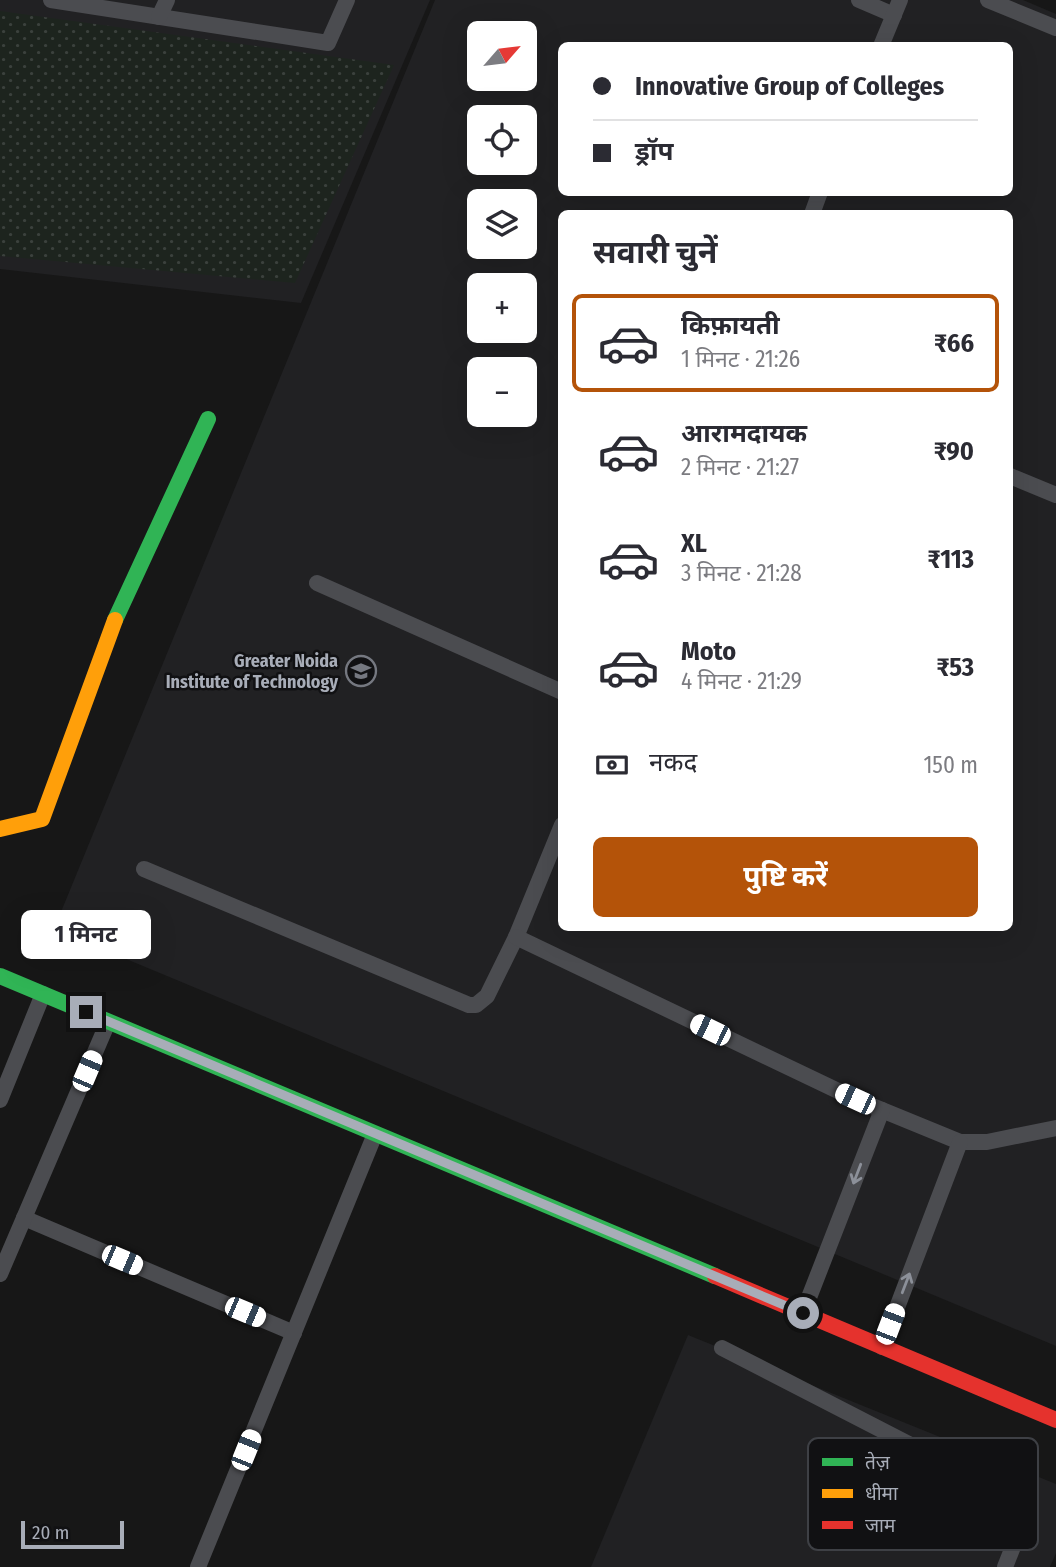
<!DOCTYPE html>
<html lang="hi">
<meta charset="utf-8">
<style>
:root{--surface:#fff;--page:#f2f2f3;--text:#2b2b33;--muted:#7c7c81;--line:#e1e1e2;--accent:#b45309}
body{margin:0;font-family:"Fira Sans Condensed","Noto Sans Devanagari",sans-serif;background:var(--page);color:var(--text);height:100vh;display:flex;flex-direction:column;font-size:26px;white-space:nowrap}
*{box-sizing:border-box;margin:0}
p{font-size:23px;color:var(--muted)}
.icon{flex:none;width:38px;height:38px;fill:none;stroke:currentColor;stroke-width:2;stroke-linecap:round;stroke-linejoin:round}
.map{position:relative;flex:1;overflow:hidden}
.sheet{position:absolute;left:558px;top:210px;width:455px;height:721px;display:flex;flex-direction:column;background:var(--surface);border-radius:10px;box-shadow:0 7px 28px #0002}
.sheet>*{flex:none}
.banner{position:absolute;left:558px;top:42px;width:455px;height:154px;border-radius:10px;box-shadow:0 7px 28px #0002;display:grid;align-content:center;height:154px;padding:0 35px;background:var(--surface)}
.needle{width:46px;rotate:62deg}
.buttons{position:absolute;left:467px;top:21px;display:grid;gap:14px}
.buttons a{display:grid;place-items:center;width:70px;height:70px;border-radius:10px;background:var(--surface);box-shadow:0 7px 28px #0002;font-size:35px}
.scale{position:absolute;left:21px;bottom:18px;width:103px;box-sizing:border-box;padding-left:7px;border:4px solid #a8adb8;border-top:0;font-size:19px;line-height:24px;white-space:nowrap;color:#a8adb8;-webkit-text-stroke:5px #111113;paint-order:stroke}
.end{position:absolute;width:32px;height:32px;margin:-16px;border:9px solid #a8adb8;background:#111;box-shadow:0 0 0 4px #111}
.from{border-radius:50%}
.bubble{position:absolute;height:49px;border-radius:10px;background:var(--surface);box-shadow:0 7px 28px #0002;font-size:23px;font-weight:700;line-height:49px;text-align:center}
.car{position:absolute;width:21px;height:42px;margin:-21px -10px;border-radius:9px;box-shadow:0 0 5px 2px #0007;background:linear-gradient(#fff 24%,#345 0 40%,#fff 0 76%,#345 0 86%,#fff 0)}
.banner b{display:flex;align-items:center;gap:24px;height:66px;font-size:26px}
.banner b+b{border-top:2px solid var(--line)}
.banner i{width:18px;height:18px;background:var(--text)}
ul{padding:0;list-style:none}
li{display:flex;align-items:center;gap:21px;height:98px;margin:0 14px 10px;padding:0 21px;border:4px solid transparent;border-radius:10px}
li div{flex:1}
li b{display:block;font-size:26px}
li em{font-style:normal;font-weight:700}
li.selected{border-color:var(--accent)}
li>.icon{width:63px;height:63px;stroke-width:1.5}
h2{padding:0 35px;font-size:32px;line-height:84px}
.pay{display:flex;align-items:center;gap:18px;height:77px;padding:0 35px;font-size:26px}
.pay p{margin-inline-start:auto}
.cta{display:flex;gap:14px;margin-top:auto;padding:14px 35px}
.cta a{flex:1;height:80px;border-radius:10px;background:var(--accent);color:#fff;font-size:28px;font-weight:700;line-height:80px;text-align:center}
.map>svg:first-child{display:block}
.built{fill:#212123;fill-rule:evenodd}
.grass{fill:url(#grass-dots)}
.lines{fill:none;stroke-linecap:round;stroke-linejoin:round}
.lane{stroke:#4b4c50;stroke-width:16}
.fast{stroke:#30b455;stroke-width:16}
.slow{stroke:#ff9f0a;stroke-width:16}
.jam{stroke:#e5322d;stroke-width:16}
.oneway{stroke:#8c9099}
.route{stroke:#a8adb8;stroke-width:9}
.labels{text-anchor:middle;stroke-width:5;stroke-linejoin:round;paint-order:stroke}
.poi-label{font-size:18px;font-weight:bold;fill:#a8adb8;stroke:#111113;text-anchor:end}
.key{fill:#111113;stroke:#3e4045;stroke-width:2}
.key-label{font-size:19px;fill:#a8adb8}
</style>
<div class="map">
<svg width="1056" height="1567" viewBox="0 0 1056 1567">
<defs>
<pattern id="grass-dots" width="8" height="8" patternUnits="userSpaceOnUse" patternTransform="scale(1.75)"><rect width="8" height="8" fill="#1d241e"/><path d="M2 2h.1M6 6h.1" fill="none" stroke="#3b413d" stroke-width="1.8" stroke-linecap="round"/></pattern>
</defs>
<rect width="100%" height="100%" fill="#171717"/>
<g class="built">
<path d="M0,0h430l-129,303 -301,-34z"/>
<path d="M435,0h588l33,14v1332l-1002,-417zM480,33h45v46h-45zM562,46h448v146h-448zM480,117h45v46h-45zM480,201h45v46h-45zM562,214h448v714h-448zM480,285h45v46h-45zM480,369h45v46h-45z"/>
<path d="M688,1335l368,149v69l-6,14h-459z"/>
</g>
<path class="grass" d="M0,11l394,54 -99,218 -295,-27z"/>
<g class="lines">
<g class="lane">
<path d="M51,0l277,43 19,-43"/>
<path d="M859,0l35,15"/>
<path d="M988,0l68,28"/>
<path d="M159,17l8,-17"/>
<path d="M881,46l19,-46"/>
<path d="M812,214l8,-22"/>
<path d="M1010,476l46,19"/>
<path d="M317,583l245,109"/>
<path d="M144,869l325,136h7l11,-9 29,-59 46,-112"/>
<path d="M516,937l339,162 105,43h27l69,-14"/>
<path d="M0,1100l43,-106"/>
<path d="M24,1218l270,115"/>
<path d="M0,1274l108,-252"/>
<path d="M803,1313l79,-203"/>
<path d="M882,1347l78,-205"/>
<path d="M722,1348l307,158 -24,61"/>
<path d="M198,1567l177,-433"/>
</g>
<g class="fast">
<path d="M115,620l93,-201"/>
<path d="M0,976l715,300"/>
</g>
<path class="slow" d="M0,829l42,-10 73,-199"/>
<path class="jam" d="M715,1276l341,144"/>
</g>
<defs><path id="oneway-shaft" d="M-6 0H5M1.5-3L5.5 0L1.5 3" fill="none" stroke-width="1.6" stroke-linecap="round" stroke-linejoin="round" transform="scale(1.75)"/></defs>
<g class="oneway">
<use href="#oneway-shaft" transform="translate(857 1174) rotate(111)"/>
<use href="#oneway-shaft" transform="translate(906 1283) rotate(-69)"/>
</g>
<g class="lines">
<path class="route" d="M86,1012l717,301"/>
</g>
<defs>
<g id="university-ring" transform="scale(1.575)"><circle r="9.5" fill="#111113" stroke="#757880" stroke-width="1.5"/><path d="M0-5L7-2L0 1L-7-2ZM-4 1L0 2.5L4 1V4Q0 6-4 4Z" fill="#757880"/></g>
</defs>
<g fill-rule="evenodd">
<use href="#university-ring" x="361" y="671"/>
</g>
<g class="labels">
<g class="poi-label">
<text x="338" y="667">Greater Noida<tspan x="338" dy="21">Institute of Technology</tspan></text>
</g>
</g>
<rect x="808" y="1438" width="230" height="112" rx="10" class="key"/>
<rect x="822" y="1458" width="31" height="8" fill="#30b455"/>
<rect x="822" y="1489" width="31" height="9" fill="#ff9f0a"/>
<rect x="822" y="1521" width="31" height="8" fill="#e5322d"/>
<g class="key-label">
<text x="865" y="1469">तेज़</text>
<text x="865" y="1500">धीमा</text>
<text x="865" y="1532">जाम</text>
</g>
</svg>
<div class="buttons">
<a><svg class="needle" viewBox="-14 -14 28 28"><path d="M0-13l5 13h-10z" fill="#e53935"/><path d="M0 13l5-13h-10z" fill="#7c7c81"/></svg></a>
<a><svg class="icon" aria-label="locate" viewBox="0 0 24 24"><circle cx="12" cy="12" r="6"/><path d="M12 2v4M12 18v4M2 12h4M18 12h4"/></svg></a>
<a><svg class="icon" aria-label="layers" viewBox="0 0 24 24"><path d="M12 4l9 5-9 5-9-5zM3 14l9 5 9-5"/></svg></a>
<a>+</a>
<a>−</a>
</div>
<div class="scale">20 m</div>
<i class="end from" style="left:803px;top:1313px"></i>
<i class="end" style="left:86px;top:1012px"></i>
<div class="bubble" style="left:21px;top:910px;width:130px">1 मिनट</div>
<i class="car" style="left:710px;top:1030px;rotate:296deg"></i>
<i class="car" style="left:87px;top:1071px;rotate:23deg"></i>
<i class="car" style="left:855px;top:1099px;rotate:295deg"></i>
<i class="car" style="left:122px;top:1260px;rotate:113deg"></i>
<i class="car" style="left:245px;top:1312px;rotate:113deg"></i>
<i class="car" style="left:890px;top:1324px;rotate:21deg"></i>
<i class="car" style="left:246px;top:1450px;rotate:22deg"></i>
<div class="banner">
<b><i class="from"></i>Innovative Group of Colleges</b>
<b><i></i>ड्रॉप</b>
</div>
<section class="sheet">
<h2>सवारी चुनें</h2>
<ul>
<li class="selected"><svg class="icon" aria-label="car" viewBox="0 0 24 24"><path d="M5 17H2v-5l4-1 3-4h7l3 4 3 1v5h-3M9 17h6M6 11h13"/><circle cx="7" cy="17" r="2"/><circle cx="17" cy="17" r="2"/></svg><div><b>किफ़ायती</b><p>1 मिनट · 21:26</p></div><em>₹66</em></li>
<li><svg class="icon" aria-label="car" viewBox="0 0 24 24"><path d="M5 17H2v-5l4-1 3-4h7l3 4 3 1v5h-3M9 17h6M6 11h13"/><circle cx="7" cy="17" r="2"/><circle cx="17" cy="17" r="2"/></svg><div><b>आरामदायक</b><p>2 मिनट · 21:27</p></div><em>₹90</em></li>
<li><svg class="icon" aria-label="car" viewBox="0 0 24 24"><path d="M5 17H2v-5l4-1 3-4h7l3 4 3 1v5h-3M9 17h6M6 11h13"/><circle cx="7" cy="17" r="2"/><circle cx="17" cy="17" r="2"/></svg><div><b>XL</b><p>3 मिनट · 21:28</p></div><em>₹113</em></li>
<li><svg class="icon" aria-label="car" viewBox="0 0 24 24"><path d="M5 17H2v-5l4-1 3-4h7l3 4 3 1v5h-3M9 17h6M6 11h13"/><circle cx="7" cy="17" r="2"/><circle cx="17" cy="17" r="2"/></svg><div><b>Moto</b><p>4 मिनट · 21:29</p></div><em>₹53</em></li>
</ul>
<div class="pay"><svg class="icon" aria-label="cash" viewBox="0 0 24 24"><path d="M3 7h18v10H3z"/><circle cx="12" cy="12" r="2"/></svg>नकद<p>150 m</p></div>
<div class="cta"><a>पुष्टि करें</a></div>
</section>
</div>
